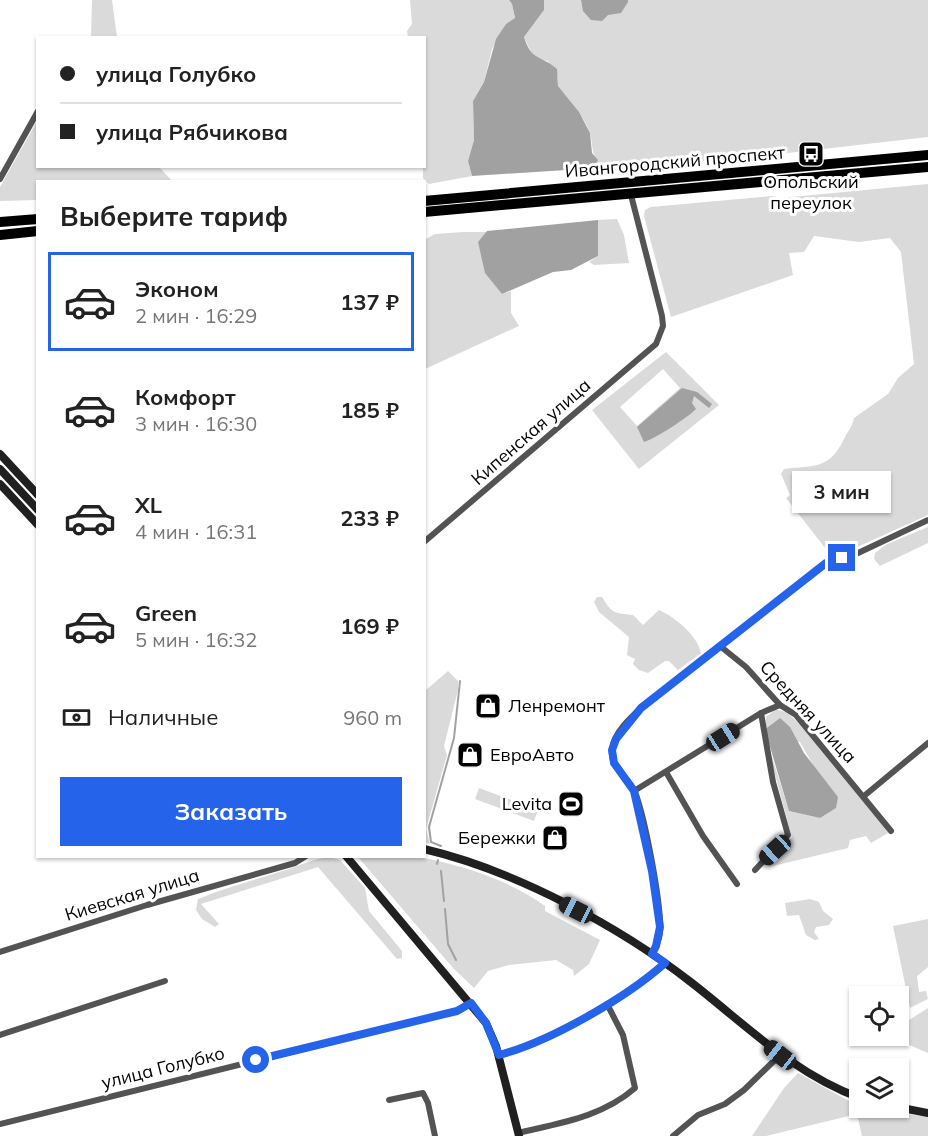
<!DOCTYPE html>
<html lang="ru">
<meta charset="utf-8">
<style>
:root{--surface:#fff;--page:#f6f6f6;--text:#222;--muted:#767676;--line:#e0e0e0;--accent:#2563eb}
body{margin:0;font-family:Mulish,sans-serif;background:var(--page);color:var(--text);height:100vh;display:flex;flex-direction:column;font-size:22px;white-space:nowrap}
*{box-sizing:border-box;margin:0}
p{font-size:20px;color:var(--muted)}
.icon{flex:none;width:33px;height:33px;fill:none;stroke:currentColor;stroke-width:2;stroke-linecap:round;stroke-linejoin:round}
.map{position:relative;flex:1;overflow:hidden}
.panel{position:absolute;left:36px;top:180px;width:390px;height:678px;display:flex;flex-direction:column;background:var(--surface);border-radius:0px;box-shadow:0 2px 4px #0004}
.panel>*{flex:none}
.guide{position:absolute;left:36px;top:36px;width:390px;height:132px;border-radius:0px;box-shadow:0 2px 4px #0004;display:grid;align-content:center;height:132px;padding:0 24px;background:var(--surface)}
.controls{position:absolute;left:849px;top:986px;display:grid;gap:12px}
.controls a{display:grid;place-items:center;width:60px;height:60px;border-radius:0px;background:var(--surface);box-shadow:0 2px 4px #0004;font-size:30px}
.end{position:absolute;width:27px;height:27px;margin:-14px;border:8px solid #2563eb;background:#fff;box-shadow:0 0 0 3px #fff}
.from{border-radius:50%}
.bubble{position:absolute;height:42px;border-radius:0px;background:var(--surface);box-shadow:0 2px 4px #0004;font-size:20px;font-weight:700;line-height:42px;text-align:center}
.car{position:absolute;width:18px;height:36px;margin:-18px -9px;border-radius:8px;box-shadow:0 0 4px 2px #0007;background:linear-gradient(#222 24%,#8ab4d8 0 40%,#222 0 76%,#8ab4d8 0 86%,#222 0)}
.guide b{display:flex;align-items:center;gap:21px;height:57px;font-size:22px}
.guide b+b{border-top:2px solid var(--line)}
.guide i{width:15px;height:15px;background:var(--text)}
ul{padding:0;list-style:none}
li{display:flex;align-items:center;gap:18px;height:99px;margin:0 12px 9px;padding:0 12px;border:3px solid transparent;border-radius:0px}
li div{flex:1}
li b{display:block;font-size:22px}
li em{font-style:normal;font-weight:700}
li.active{border-color:var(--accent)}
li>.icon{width:54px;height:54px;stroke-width:1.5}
h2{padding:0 24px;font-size:27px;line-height:72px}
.pay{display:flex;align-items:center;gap:15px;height:66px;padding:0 24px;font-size:22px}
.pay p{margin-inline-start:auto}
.primary-button{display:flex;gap:12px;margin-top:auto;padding:12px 24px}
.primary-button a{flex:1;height:69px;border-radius:0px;background:var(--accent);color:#fff;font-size:24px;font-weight:700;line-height:69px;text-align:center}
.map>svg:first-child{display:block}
.green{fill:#dadada;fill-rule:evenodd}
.water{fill:#a1a1a1}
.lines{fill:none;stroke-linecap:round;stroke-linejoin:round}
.stream{stroke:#a1a1a1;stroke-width:2}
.minor{stroke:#535353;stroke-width:6}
.secondary{stroke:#202020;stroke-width:8}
.trunk{stroke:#000;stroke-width:10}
.route{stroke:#2563eb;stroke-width:8}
.labels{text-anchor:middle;stroke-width:6;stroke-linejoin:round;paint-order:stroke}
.street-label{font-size:18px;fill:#000;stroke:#fff}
.poi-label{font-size:18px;fill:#000;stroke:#fff;text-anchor:start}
</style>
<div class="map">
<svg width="928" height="1136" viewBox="0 0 928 1136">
<rect width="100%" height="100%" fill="#fff"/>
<g class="green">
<path d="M92,0h20l5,37h-26z"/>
<path d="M410,0h99l3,4 3,15 -9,5 -14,25 -8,33 -11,19 1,39 -6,21 4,15 -43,8 -6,-6 1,-140 -16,-1 -1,-6 5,-7z"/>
<path d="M544,0h37l1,5c17,7 36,16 46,-5h300v137l-200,23 -132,5 1,-5c-6,-9 -4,-16 -7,-27 -6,-17 -21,-32 -32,-47v-8l-10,-17 -14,-3 -10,-21 20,-27z"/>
<path d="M37,121l1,45 121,1 13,14 -134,1 -1,18 -37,1v-14z"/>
<path d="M928,184v331l-95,43 -47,-60 4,-3 -9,-21 3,-5c30,-4 45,1 60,-30 4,-8 8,-12 10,-21l34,-24 10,-16 16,-14 -13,-112 -11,-14 -31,4 -45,-6 -10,16 -15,1 4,22 -122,42 -27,-101 1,-6 6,-3 121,-11 9,2z"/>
<path d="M617,219l7,16 5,28 -35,2 -5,-3 9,-6v-36z"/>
<path d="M463,232h24l-9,10 24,52 9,-3v22l8,13 -94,43 -1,-129 11,-6z"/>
<path d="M666,352l53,53 -80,64 -47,-59zM663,369l17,19 -43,38 -17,-19z"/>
<path d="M928,527v16l-48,23 -6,-7 1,-6 12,-9z"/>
<path d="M597,597h5c10,17 13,16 31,18l10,10 16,-15c16,7 39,26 42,43l-23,17 -9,-9h-4l-17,12 -9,-3 -6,-6 2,-5 -8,-4 2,-18 -30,-25 -5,-10z"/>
<path d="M448,671l10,10v9l-14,56 3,9 -21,74 4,15 -6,-2 1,-151z"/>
<path d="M775,710c7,0 12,2 17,7 15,12 91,102 96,116l-17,10 -5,-7 -16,4 -2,8 -79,19 -2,-7 25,-22 -27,-101 1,-20zM800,742l16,28 4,48 -31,-7 -21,-67z"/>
<path d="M479,788l59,22 -4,11 -59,-22z"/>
<path d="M329,857l11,3 25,28 4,23 33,40v7l-5,1 -79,-92 -117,37 18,20 -4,3 -13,-8 -6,-9 2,-11c29,-12 60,-20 91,-30 14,-5 25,-10 40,-12z"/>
<path d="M358,857c19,-1 41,-3 60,0 41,7 94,24 127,49v5l55,29 -11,24 -15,12 -1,-6 -17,-10 -47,5 -21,6 -14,17 -21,-20z"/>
<path d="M810,899l9,3 4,9 10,8 -4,6 -13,2 -2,5 5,7 -4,1 -9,-5 -7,-20 -12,1 -2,-13z"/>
<path d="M928,919v48l-11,9 2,16 7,-1 2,8 -18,9 -17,-82z"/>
<path d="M928,1008v45l-26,-11 -4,-7 8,-13z"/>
<path d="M798,1073l62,34 68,10v19h-66l-5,-22 -91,22h-14l32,-48z"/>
</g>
<g class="water">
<path d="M509,0h35v10l-20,27c8,25 16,17 33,32l1,17 21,26 11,21 2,20 6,7 -2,5 -14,4 -110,7 -4,-15 6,-21 -1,-39 11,-19 12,-43 10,-15 9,-6 -3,-14z"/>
<path d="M581,0h47v2l-7,11 -13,2 -6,6 -11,-1 -8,-9z"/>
<path d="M598,220v36l-27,14 -18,2 -51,22 -17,-21 -7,-31 9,-11z"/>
<path d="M682,388l15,4 15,12 -3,4 -15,-12 -2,7 4,6c-9,9 -41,30 -52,33l-7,-15z"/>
<path d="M780,718l10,9 14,26 34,44 -2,11 -16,10 -31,-7 -23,-78 1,-5z"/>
</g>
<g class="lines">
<g class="stream">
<path d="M441,846l-10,-4 -2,-15 25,-89 6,-57"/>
<path d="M437,864l1,-4"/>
<path d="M441,871l3,30"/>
<path d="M445,909l3,35 8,16"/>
</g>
<g class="minor">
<path d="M0,179l38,-68"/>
<path d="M424,542l232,-198 7,-18 -1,-10 -31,-121"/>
<path d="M720,646l26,21 34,38 16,10 95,116"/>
<path d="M666,772l37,64 34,48"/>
<path d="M634,791l127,-78 19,-8"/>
<path d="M864,796l64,-53"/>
<path d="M755,870l33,-35 -15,-53 -12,-69"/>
<path d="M0,952l147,-47 148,-42 11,-7"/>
<path d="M652,954c4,-7 7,-13 8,-21 2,-27 -15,-115 -25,-141 -6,-15 -26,-25 -23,-43 2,-16 18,-31 29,-41l185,-145 30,-9 72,-34"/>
<path d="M0,1035l165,-54"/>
<path d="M499,1055c50,-13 127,-57 166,-92"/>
<path d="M389,1100l34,-7 5,10 7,33"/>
<path d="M0,1124l457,-113 14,-8"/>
<path d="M518,1133c42,-10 84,-16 117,-45l-12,-53 -16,-31"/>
<path d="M673,1136l25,-21 27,-11 19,-14 36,-35"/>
</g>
<g class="secondary">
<path d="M0,454l38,41"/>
<path d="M0,469l38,41"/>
<path d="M0,484l38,41"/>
<path d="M424,849c90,21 195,77 268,134 54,42 102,91 168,115"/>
<path d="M346,856l140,167 10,23 23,90"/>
<path d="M897,1107l31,6"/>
</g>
<g class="trunk">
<path d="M424,201l504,-46"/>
<path d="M424,212l504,-45"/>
<path d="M0,222l38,-3"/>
<path d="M0,235l38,-4"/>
</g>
</g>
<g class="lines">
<path class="route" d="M256,1060l201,-49 14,-8 15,20 13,32c50,-13 127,-57 166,-92l-13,-9 4,-8 4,-19 -8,-56 -18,-80 -20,-28 -2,-13 4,-11 25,-31 185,-145 16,-5"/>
</g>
<defs>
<g id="bus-square" transform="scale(1.35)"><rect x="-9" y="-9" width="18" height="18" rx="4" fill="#000" stroke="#fff"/><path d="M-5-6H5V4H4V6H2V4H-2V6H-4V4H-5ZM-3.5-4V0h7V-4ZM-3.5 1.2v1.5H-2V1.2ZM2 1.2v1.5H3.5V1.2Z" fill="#fff"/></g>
<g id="shop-square" transform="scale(1.35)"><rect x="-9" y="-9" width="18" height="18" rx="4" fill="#000" stroke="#fff"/><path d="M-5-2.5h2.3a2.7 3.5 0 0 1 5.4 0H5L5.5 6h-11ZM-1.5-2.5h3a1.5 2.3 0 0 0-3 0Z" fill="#fff"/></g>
<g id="stadium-square" transform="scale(1.35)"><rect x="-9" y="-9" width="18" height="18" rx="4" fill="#000" stroke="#fff"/><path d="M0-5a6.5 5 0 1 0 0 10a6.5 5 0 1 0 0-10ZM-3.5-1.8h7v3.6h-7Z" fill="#fff"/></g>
</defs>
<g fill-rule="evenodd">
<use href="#bus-square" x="811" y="154"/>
<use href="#shop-square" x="488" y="706"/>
<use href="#shop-square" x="470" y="755"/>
<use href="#stadium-square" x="571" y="804"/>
<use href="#shop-square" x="555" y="838"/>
</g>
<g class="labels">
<g class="street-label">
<text transform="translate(675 162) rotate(-5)" y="6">Ивангородский проспект</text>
<text transform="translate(531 432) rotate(-41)" y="6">Кипенская улица</text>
<text transform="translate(808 712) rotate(47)" y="6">Средняя улица</text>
<text transform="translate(132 895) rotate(-17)" y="6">Киевская улица</text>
<text transform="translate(163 1068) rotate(-14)" y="6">улица Голубко</text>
</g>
<g class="poi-label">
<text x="811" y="188" text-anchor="middle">Опольский<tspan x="811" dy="21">переулок</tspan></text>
<text x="508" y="712">Ленремонт</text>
<text x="490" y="761">ЕвроАвто</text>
<text x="552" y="810" text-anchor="end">Levita</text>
<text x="536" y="844" text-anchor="end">Бережки</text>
</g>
</g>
</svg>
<div class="controls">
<a><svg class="icon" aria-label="locate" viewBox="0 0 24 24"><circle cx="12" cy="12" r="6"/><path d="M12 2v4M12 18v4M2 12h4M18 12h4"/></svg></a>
<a><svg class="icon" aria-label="layers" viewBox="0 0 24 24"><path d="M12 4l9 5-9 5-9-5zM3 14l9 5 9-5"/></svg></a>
</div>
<i class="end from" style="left:256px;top:1060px"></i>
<i class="end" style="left:842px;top:558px"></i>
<div class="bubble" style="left:792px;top:471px;width:99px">3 мин</div>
<i class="car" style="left:723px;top:737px;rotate:58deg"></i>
<i class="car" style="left:775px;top:850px;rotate:228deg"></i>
<i class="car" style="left:576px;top:910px;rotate:297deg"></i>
<i class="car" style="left:780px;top:1055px;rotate:308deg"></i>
<div class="guide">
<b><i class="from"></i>улица Голубко</b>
<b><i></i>улица Рябчикова</b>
</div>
<section class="panel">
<h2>Выберите тариф</h2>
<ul>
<li class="active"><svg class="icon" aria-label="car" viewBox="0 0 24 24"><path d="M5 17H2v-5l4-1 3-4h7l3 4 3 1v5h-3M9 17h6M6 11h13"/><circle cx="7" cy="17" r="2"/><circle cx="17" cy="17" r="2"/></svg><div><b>Эконом</b><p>2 мин · 16:29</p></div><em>137 ₽</em></li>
<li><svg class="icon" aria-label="car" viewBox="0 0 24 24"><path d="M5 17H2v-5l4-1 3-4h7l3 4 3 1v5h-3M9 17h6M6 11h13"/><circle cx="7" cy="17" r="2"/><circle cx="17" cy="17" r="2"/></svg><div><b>Комфорт</b><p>3 мин · 16:30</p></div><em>185 ₽</em></li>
<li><svg class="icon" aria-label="car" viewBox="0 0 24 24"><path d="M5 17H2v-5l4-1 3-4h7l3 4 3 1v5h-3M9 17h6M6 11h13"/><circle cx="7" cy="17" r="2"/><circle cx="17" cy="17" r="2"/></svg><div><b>XL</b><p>4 мин · 16:31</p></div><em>233 ₽</em></li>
<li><svg class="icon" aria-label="car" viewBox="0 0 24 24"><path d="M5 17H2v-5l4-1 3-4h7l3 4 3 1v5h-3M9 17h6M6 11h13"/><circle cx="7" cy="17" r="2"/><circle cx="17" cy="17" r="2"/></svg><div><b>Green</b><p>5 мин · 16:32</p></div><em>169 ₽</em></li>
</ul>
<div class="pay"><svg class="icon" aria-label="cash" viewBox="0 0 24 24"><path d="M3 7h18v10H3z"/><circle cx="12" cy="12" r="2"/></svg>Наличные<p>960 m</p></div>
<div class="primary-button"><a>Заказать</a></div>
</section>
</div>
